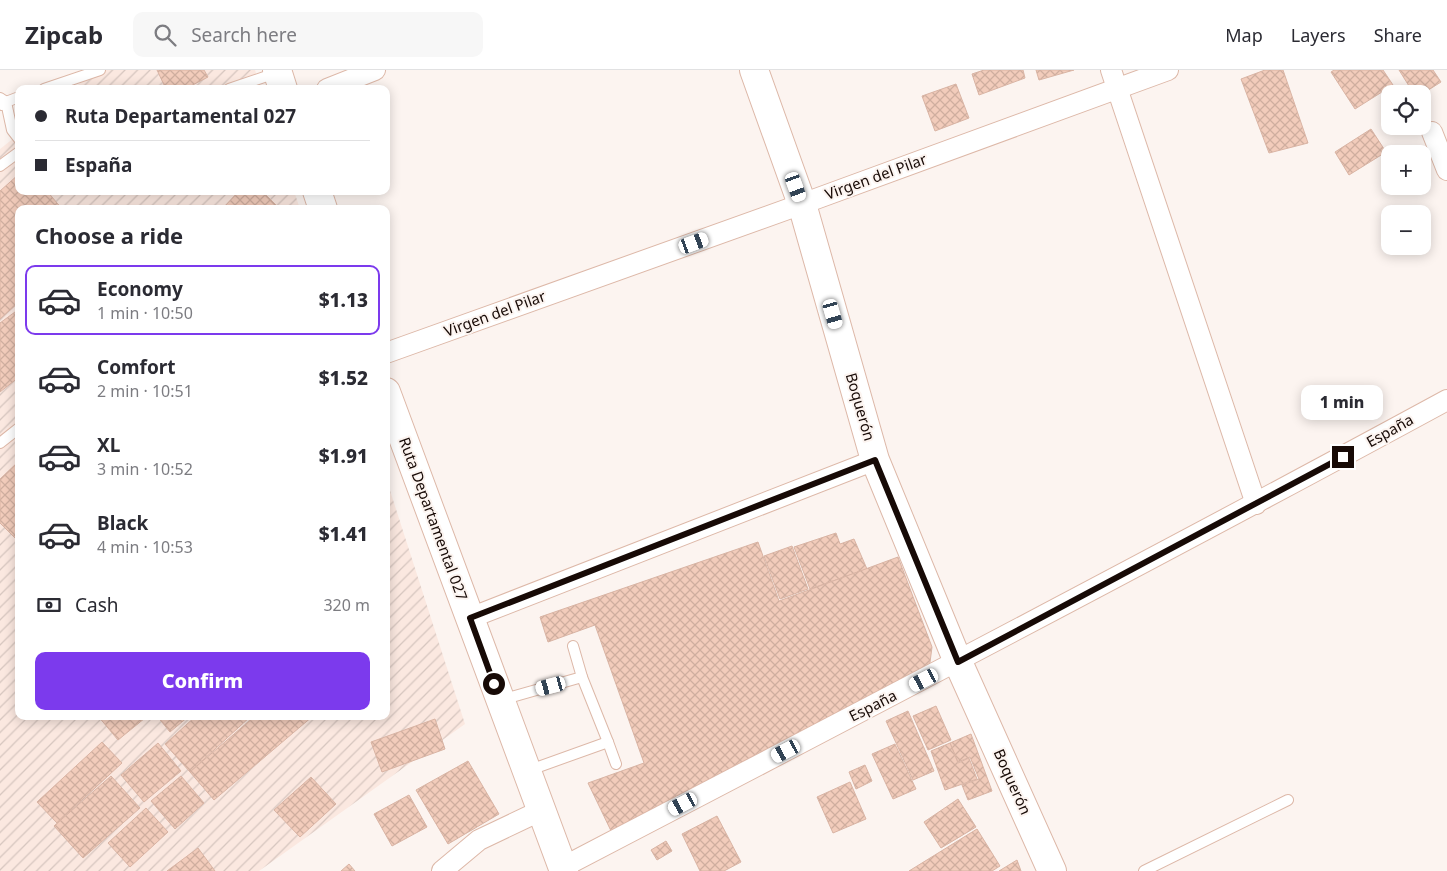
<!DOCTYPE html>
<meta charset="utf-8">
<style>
:root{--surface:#fff;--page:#f7f7f7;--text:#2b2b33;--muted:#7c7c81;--line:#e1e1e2;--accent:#7c3aed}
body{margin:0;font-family:"Noto Sans",sans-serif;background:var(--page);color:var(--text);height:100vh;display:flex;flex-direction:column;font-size:19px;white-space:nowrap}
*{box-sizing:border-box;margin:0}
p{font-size:16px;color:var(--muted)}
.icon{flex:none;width:28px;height:28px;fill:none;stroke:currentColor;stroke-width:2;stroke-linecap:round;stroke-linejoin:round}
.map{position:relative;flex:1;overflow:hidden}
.details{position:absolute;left:15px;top:135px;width:375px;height:515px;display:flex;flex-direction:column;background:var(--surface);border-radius:10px;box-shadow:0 2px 12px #0003}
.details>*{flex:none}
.banner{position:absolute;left:15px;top:15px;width:375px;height:110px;border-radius:10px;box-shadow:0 2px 12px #0003;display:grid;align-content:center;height:110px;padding:0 20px;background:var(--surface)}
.fabs{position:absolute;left:1381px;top:15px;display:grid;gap:10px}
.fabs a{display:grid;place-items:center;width:50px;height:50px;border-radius:10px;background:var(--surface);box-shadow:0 2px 12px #0003;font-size:25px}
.end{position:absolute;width:22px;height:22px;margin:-11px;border:6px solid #170a06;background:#fff;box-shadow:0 0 0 2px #fff}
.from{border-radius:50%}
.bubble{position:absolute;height:35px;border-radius:10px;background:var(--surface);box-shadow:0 2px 12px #0003;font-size:16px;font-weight:800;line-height:35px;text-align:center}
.car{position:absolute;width:15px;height:30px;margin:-15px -8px;border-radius:6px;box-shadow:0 0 4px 1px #0007;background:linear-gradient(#fff 24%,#345 0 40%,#fff 0 76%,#345 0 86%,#fff 0)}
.banner b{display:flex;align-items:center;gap:18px;height:48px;font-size:19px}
.banner b+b{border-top:1px solid var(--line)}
.banner i{width:12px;height:12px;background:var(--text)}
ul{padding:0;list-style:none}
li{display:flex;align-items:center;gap:15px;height:70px;margin:0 10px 8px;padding:0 10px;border:2px solid transparent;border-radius:10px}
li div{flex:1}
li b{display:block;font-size:19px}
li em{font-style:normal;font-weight:800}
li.current{border-color:var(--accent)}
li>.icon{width:45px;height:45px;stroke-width:1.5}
h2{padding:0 20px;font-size:22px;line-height:60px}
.pay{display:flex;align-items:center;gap:12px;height:55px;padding:0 20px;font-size:19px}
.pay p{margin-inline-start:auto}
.button{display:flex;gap:10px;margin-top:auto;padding:10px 20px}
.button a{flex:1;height:58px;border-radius:10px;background:var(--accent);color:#fff;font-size:20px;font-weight:800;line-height:58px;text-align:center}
header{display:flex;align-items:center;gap:30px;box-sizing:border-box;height:70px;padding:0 25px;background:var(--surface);border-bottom:1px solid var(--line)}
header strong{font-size:24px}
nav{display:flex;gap:28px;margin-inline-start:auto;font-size:18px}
.search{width:350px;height:45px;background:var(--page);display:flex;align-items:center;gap:12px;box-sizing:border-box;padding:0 18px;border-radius:10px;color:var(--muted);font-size:19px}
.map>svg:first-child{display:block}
.industrial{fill:url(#industrial-furrows)}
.building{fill:url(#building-cross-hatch);stroke:#d9b4a4}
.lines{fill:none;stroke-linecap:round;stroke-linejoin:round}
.lane-casing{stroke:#ddb8a8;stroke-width:12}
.street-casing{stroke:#ddb8a8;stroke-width:22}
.secondary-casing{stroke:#ddb8a8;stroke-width:30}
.primary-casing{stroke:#ddb8a8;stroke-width:30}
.lane{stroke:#fff;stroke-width:10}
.street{stroke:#fff;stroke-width:20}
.secondary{stroke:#fff;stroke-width:28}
.primary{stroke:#fff;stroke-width:28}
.route{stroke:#170a06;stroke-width:6}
.labels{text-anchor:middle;stroke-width:4;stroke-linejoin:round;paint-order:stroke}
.street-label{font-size:15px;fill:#170a06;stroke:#fcf4f0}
</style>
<header>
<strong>Zipcab</strong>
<div class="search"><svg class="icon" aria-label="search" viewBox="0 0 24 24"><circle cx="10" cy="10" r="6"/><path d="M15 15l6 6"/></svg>Search here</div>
<nav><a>Map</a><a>Layers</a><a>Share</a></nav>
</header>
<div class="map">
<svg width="1447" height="801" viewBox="0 0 1447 801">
<defs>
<pattern id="industrial-furrows" width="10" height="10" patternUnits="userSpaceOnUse" patternTransform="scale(1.25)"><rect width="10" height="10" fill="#fbe8e0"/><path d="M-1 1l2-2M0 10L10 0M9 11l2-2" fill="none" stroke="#d6c6bf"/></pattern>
<pattern id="building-cross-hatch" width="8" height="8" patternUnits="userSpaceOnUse" patternTransform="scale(1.25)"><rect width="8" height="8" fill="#f2ccbb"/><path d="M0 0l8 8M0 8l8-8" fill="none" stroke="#cfae9f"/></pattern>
</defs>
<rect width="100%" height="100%" fill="#fcf4f0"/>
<g class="industrial">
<path d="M96,0h159l6,19h-188z"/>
<path d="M19,64v57h275l6,18h-281v507h367v-238l79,246 -206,147h-259v-722z"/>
</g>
<g class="building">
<path d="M157,0h47l4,7 -23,12h-19z"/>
<path d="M984,0h39l2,8 -46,17 -7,-21z"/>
<path d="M1036,0h38l-35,10z"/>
<path d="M1265,0h18l25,73 -39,10 -28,-74z"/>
<path d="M1334,0h49l10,15 -38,24 -24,-37z"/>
<path d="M1399,0h34l8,12 -19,12h-8z"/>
<path d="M956,14l13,34 -34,13 -13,-35z"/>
<path d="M1371,59l15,23 -37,23 -14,-23z"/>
<path d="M19,104v17h28l15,18h-43v93l-19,17v-128z"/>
<path d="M239,121h23l18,18h-58z"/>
<path d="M19,239v68l-19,15v-69z"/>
<path d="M19,391v81l-19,-19v-44z"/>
<path d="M836,463l4,11 14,-5 13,30 -57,20 -16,-42z"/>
<path d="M758,472l21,59 119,-44 34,90 -3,23 -316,165 -25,-52 56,-20 -49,-138 -47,17 -8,-25z"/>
<path d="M792,476l16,43 -28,10 -16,-43z"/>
<path d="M936,636l15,34 -23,10 -15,-34z"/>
<path d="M908,641l26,60 -21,9 -27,-59z"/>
<path d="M98,646h46l1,2 -27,22z"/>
<path d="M157,646h32l-19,16z"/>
<path d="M196,646h55l-61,56 -25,-28z"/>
<path d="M255,646h58l-99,84 -24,-28z"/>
<path d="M435,649l10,30 -63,23 -11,-30z"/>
<path d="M971,664l21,57 -24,9 -6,-15 17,-6 -9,-22 -12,5 -8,-19z"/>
<path d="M102,672l20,21 -65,60 -20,-21z"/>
<path d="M158,673l23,28 -37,31 -23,-27z"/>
<path d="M950,673l8,20 11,-5 8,21 -32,11 -14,-39z"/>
<path d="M895,674l21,45 -23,10 -21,-45z"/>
<path d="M468,691l31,53 -51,30 -32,-54z"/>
<path d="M865,695l7,16 -16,8 -7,-17z"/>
<path d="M111,706l29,32 -57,50 -29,-32z"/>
<path d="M181,706l23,27 -29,26 -24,-28z"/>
<path d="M311,707l25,27 -36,33 -26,-27z"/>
<path d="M850,712l16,37 -33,14 -16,-36z"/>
<path d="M409,725l18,32 -35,19 -18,-32z"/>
<path d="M958,729l18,28 -35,21 -17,-26z"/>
<path d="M146,738l22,24 -38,35 -22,-24z"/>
<path d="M717,746l24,46 -17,9h-24l-18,-37z"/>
<path d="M977,759l23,37 -8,5h-83z"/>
<path d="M666,771l6,10 -15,9 -6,-10z"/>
<path d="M198,778l17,23h-48z"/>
<path d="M1017,790l4,11h-22z"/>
<path d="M349,794l6,7h-14z"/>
</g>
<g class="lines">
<g class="lane-casing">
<g id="lane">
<path d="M44,19l56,-19"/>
<path d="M229,19l47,-16"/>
<path d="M0,28l6,4 6,28 7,9"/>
<path d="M2,35l4,-3 13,-5"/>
<path d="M0,96l19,-14"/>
<path d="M0,373l19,-15"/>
<path d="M582,607l26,65"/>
<path d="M501,630l81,-23 -9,-31"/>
<path d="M527,701l81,-29 8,22"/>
<path d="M1144,801l144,-71"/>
</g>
</g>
<g class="street-casing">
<g id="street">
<path d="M1111,0l145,434"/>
<path d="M327,19l48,-19"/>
<path d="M1432,62l15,38"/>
<path d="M386,283l416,-149 366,-134"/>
<path d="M470,548l405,-158"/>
<path d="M563,797c296,-154 591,-308 884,-467"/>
<path d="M442,801l37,-31 63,-30"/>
</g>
</g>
<g class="secondary-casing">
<path id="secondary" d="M754,0l48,134 73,256 83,202 94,209"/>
</g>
<g class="primary-casing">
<g id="primary">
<path d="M277,0l6,19"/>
<path d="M317,121l6,18"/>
<path d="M386,322l178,479"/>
</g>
</g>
<use href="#lane" class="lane"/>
<use href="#street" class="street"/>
<use href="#secondary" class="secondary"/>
<use href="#primary" class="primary"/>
</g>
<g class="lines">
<path class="route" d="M494,614l-24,-66 405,-158 83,202 385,-205"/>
</g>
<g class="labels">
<g class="street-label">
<text transform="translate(876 107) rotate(-20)" y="5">Virgen del Pilar</text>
<text transform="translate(495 244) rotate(-20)" y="5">Virgen del Pilar</text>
<text transform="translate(860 337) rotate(74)" y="5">Boquerón</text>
<text transform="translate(1390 361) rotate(-29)" y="5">España</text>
<text transform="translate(433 449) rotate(70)" y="5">Ruta Departamental 027</text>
<text transform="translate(873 636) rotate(-27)" y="5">España</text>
<text transform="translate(1012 712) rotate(66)" y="5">Boquerón</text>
</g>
</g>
</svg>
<div class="fabs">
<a><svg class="icon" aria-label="locate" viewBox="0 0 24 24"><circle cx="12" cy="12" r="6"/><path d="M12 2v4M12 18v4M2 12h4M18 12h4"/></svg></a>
<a>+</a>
<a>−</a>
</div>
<i class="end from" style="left:494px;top:614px"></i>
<i class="end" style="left:1343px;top:387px"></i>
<div class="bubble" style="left:1301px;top:315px;width:82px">1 min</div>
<i class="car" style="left:796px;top:117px;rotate:160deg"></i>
<i class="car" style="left:694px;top:173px;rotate:70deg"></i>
<i class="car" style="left:833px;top:244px;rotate:164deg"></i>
<i class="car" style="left:924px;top:610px;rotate:243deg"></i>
<i class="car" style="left:551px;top:616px;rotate:255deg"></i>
<i class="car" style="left:786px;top:681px;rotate:242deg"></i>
<i class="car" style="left:683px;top:734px;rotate:242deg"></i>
<div class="banner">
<b><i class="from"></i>Ruta Departamental 027</b>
<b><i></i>España</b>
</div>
<section class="details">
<h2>Choose a ride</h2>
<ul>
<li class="current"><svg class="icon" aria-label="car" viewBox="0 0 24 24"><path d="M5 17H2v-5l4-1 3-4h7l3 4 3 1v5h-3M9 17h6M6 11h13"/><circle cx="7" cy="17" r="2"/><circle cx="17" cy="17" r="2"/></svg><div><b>Economy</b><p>1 min · 10:50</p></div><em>$1.13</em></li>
<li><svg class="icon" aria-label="car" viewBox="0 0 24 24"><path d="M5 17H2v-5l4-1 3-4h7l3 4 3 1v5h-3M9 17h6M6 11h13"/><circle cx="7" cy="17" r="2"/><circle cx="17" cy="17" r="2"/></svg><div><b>Comfort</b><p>2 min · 10:51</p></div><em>$1.52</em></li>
<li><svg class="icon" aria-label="car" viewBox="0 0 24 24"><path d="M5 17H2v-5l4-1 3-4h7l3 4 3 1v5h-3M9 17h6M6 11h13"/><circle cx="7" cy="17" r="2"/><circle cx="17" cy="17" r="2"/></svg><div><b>XL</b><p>3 min · 10:52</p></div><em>$1.91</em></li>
<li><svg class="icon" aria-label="car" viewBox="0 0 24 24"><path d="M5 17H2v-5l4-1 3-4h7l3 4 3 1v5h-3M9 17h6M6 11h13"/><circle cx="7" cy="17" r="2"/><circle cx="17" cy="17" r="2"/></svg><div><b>Black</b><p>4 min · 10:53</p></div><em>$1.41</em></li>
</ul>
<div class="pay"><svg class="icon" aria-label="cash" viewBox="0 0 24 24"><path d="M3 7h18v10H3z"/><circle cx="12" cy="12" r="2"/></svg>Cash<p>320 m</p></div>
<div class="button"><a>Confirm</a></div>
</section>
</div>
